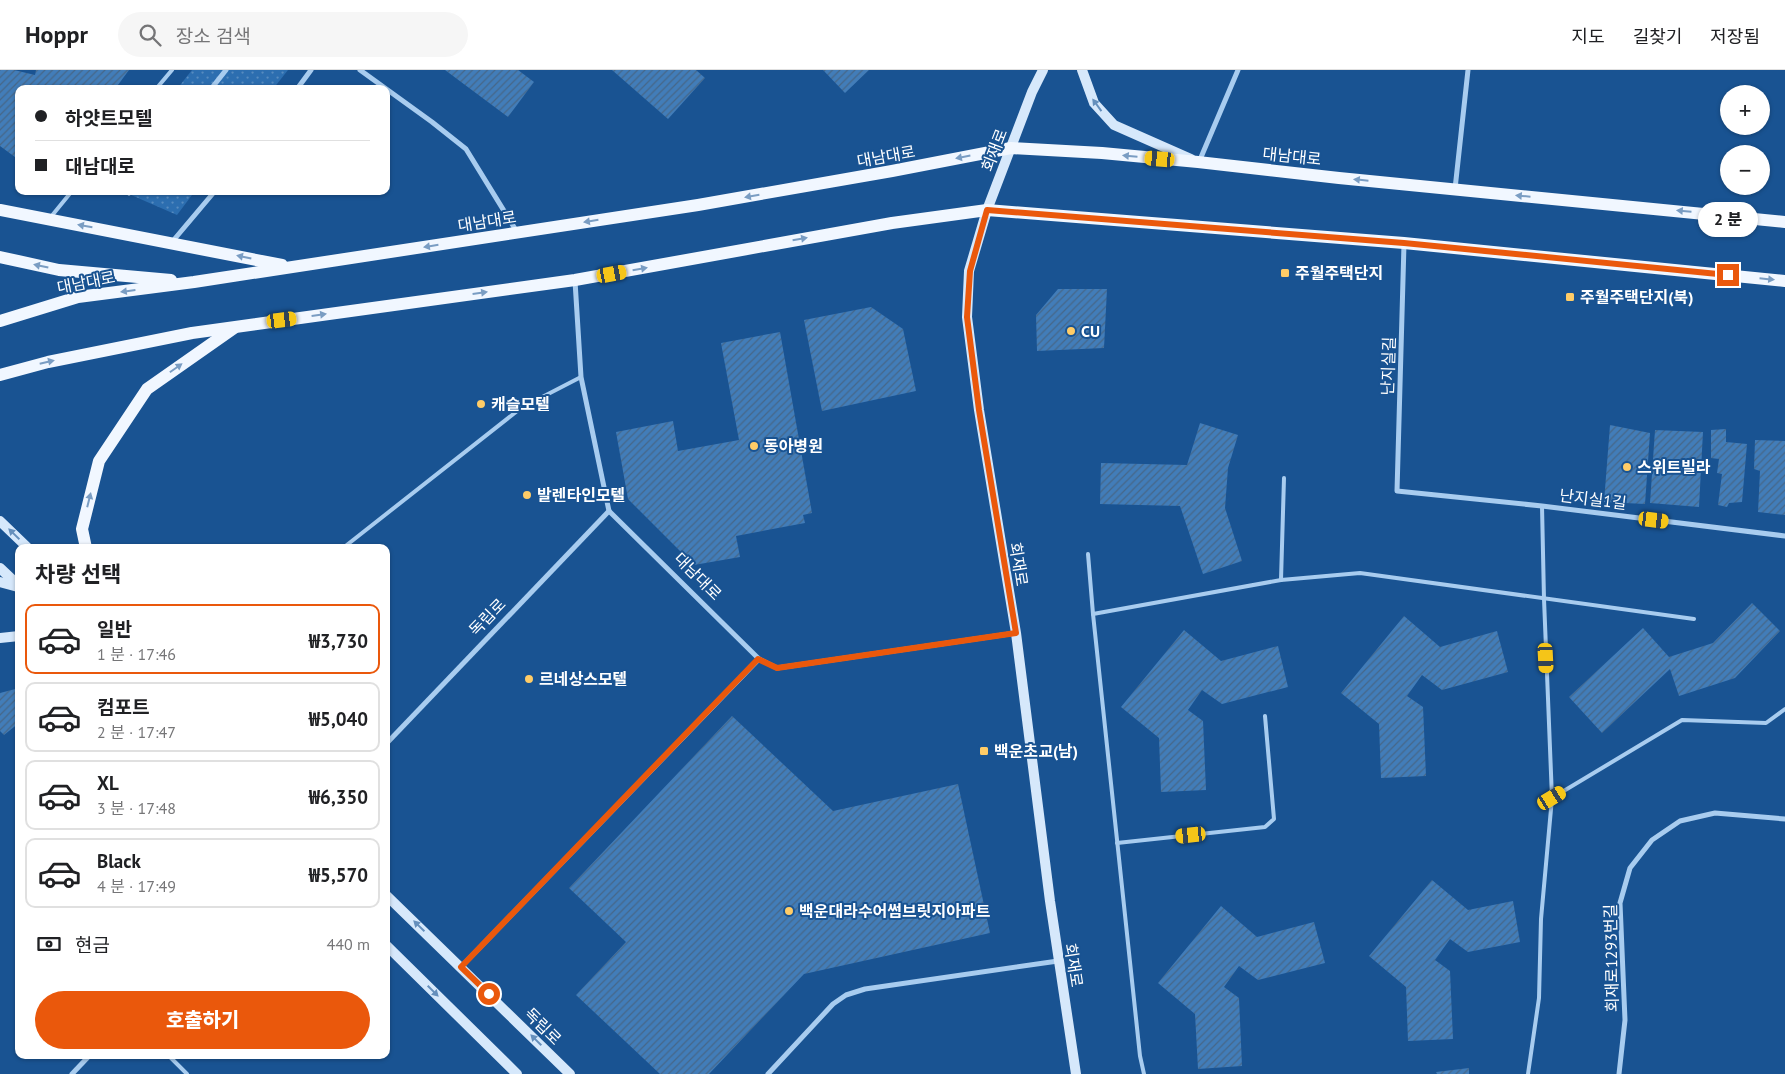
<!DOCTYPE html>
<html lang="ko">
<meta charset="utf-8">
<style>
:root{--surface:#fff;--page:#f6f6f6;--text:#202124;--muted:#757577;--line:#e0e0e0;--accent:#ea580c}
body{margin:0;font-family:"PT Sans","Noto Sans KR",sans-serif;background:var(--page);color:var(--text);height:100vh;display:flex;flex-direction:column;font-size:19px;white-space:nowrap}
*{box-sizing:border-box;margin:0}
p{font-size:16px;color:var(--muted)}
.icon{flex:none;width:28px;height:28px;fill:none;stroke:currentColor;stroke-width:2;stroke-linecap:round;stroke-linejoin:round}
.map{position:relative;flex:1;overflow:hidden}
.sheet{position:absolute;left:15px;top:474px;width:375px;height:515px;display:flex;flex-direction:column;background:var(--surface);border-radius:10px;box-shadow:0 1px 4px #0004}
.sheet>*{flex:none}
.top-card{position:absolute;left:15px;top:15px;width:375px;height:110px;border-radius:10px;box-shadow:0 1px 4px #0004;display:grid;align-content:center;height:110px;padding:0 20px;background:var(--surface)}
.buttons{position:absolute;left:1720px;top:15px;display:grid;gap:10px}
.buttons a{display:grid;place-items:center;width:50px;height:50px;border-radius:50%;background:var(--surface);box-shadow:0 1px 4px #0004;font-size:25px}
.end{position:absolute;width:22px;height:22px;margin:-11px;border:6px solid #ea580c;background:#fff;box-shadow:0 0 0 2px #fff}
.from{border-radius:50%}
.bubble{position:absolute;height:35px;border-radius:18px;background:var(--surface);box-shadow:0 1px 4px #0004;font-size:16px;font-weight:800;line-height:35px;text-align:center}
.car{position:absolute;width:15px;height:30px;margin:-15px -8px;border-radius:6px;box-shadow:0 0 4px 1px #0007;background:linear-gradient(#f5c518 24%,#345 0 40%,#f5c518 0 76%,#345 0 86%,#f5c518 0)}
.top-card b{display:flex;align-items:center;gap:18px;height:48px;font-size:19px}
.top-card b+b{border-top:1px solid var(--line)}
.top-card i{width:12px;height:12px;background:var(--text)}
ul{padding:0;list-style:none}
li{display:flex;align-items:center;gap:15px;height:70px;margin:0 10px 8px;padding:0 10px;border:2px solid var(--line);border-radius:10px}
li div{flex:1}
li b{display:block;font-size:19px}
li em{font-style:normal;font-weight:800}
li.current{border-color:var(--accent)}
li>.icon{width:45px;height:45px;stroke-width:1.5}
h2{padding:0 20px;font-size:22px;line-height:60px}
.pay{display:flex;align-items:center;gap:12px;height:55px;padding:0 20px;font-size:19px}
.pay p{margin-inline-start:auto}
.primary-button{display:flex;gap:10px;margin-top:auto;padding:10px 20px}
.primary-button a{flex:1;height:58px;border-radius:30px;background:var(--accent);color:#fff;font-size:20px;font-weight:800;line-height:58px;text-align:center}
header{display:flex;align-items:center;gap:30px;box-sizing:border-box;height:70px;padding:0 25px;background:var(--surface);border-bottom:1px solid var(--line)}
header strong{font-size:24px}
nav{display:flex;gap:28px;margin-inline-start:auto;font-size:18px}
.search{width:350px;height:45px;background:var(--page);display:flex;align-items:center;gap:12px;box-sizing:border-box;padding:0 18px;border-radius:28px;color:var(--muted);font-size:19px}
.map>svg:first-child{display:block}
.grass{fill:url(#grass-dots)}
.building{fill:url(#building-hatch)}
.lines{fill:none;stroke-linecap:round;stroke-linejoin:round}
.lane{stroke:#a8ccef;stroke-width:4}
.street{stroke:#a8ccef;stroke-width:5}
.secondary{stroke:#d6e8fb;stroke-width:10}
.primary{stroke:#f1f7ff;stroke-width:12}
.oneway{fill:#658fbc}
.oneway2{fill:#7a9dc3}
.route{stroke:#ea580c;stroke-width:6}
.poi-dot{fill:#ffcc67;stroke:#195392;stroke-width:2}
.labels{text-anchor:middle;stroke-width:4;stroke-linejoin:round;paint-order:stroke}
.street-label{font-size:16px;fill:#fff;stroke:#195392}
.poi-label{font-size:16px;font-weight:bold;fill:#fff;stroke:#195392;text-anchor:start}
</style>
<header>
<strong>Hoppr</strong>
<div class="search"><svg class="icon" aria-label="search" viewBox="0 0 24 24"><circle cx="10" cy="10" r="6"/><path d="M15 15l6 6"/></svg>장소 검색</div>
<nav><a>지도</a><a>길찾기</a><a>저장됨</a></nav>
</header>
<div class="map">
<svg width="1785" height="1004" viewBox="0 0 1785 1004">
<defs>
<pattern id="grass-dots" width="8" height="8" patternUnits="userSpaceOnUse" patternTransform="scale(1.25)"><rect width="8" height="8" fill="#2c6eb0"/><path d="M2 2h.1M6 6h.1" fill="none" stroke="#568bc0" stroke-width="1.8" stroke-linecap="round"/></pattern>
<pattern id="building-hatch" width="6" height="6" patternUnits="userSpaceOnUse" patternTransform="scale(1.25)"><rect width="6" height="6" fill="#427db9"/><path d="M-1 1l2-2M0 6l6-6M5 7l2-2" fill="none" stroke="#466788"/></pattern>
</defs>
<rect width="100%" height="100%" fill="#195392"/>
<g class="grass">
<path d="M192,0h96l-15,19h-96z"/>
<path d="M122,121h73l-18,24z"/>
</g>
<g class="building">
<path d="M0,0h14l21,5 1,-5h93l-14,19h-96v71l-19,-14z"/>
<path d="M445,0h73l16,12 -26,35z"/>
<path d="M612,0h84l9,8 -37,41z"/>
<path d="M823,0h46l-24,23z"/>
<path d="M1058,219h49l-3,59 -67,3 -1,-36z"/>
<path d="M871,237l32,22 13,62 -94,20 -18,-91z"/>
<path d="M780,262l32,181 -9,2 2,8 -69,13 4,21 -46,8 -66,-66 -12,-67 57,-11 5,30 61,-11 -18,-97z"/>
<path d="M1200,353l38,12 -10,33 -3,40 17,53 -39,13 -23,-68 -80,-2 1,-41 86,2z"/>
<path d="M1610,355l40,8 -5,71 -41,-2z"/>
<path d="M1726,359v13l21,2 -5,58 -13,1 -2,4 -9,-2 4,-31 -5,-1 2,-14 -8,-1v-28z"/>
<path d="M1655,360l48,2 -4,75 -49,-4z"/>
<path d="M1755,370l30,1v74l-27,-3 2,-41 -6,-2z"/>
<path d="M1752,533l28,28 -45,47 -56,18 -9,-27 -68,64 -33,-36 74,-69 26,29 44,-14z"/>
<path d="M1404,546l36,31 57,-16 11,41 -66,18 -20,-15 -15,21 16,11 3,69 -45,2 -2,-54 -38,-31z"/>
<path d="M1184,560l37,31 57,-15 10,41 -66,17 -20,-14 -14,20 15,11 3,69 -45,2 -2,-54 -38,-31z"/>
<path d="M19,618v35l-15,12 -4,-4v-38z"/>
<path d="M732,646l101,95 125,-27 32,149 -186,41 -95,100h-49l-84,-79 50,-53 -57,-54z"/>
<path d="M1432,810l36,30 45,-9 7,41 -52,10 -18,-13 -15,21 15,11 3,68 -45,2 -2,-54 -37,-31z"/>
<path d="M1221,836l36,31 57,-15 11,41 -67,17 -19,-14 -15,21 15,11 3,68 -44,3 -3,-55 -37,-31z"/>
<path d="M1469,998v6h-32l-1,-2z"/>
</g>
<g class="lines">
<g class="lane">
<path d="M156,19l16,-19"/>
<path d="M50,148l22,-27"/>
<path d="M343,478l178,-140 60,-31"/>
<path d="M1088,484l5,60"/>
<path d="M1281,510l3,-102"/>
<path d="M1552,728l130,-78 84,3 19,-14"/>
<path d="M1117,773l148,-16 9,-8 -9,-103"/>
<path d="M168,985l19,19"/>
<path d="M1144,1004l-4,-18 -47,-442 188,-34 79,-7 334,46"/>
<path d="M1528,1004l11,-76 2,-79 11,-121 -8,-199 -2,-93"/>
</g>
<g class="street">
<path d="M360,0l72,52 34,27 51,83"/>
<path d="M211,19l15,-19"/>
<path d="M297,19l14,-19"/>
<path d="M1199,92l39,-92"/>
<path d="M1455,119l13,-119"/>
<path d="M129,123l2,-2"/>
<path d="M172,172l43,-51"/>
<path d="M1404,174l-7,247 145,15 243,30"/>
<path d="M575,211l6,96 28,134 150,148 18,9 239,-35"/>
<path d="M386,674l223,-233"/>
<path d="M461,897l298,-308"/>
<path d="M72,1004l18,-19"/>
<path d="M768,1004l65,-70 13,-9 19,-6 193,-28"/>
<path d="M1619,1004l6,-54 -5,-117 10,-35 22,-28 28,-19 35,-8 70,6"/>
</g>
<g class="secondary">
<path d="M1043,0l-11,22 -45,118 -18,61 -2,46 12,93 37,223 34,268 26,173"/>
<path d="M1082,0l12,33 20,22 77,34"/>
<path d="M0,451l28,27"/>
<path d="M0,498l19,18"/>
<path d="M0,512l18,5"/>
<path d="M0,568l19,-2"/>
<path d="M386,825l184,179"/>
<path d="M386,875l131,129"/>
</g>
<g class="primary">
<path d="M0,140l282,55"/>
<path d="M0,187l59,13 112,10"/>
<path d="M0,251l78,-24 116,-15 504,-77 194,-34 119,-23 91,5 96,9 141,16 446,44"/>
<path d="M0,305l48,-13 144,-29 383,-53 317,-57 95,-13 417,33 381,38"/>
<path d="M86,478l-4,-19 17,-68 48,-72 87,-61"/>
</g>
</g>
<defs><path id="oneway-solid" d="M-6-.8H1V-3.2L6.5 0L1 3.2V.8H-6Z" transform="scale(1.25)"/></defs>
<g class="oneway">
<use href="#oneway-solid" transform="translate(1097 35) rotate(-126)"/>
<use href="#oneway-solid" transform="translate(14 464) rotate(-136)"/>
<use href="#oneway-solid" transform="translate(419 856) rotate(-136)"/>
<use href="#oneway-solid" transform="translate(433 921) rotate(45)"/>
<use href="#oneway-solid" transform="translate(536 970) rotate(-135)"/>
</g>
<g class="oneway2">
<use href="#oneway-solid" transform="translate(1130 86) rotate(-175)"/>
<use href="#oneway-solid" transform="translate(963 87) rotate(169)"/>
<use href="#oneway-solid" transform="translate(1361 110) rotate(-174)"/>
<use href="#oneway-solid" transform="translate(752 126) rotate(170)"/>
<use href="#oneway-solid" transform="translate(1523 126) rotate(-175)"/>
<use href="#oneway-solid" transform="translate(1684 141) rotate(-175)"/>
<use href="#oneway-solid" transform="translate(591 151) rotate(171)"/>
<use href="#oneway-solid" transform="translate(85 156) rotate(-170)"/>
<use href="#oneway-solid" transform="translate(800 169) rotate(-10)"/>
<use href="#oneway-solid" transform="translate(431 176) rotate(171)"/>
<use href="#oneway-solid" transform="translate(244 187) rotate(-168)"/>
<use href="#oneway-solid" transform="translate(41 196) rotate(-168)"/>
<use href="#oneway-solid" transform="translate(640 199) rotate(-10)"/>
<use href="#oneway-solid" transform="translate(1767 209) rotate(6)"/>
<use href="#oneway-solid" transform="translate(128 221) rotate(173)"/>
<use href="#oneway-solid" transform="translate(480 223) rotate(-8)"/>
<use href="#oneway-solid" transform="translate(319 245) rotate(-8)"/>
<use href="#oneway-solid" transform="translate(47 292) rotate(-13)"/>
<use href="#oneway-solid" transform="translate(176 298) rotate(-35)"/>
<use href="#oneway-solid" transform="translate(89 430) rotate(-76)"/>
</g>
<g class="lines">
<path class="route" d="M489,924l-28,-27 297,-308 19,9 239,-35 -37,-223 -12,-93 3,-46 17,-61 417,33 324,32"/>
</g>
<g class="poi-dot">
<rect x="1280" y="198" width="10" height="10" rx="2.5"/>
<rect x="1565" y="222" width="10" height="10" rx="2.5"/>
<circle cx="1071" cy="261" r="5"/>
<circle cx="481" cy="334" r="5"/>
<circle cx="754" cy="376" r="5"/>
<circle cx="1627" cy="397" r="5"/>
<circle cx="527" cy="425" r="5"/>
<circle cx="529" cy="609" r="5"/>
<rect x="979" y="676" width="10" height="10" rx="2.5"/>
<circle cx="789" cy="841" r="5"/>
</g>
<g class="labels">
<g class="street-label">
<text transform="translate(994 80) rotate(-69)" y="6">회재로</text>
<text transform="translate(886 86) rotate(-10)" y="6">대남대로</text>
<text transform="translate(1292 86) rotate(6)" y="6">대남대로</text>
<text transform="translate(487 151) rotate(-9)" y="6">대남대로</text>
<text transform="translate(86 212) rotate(-11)" y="6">대남대로</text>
<text transform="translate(1388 296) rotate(-88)" y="6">난지실길</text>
<text transform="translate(1593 429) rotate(7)" y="6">난지실1길</text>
<text transform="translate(1019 494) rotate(81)" y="6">회재로</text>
<text transform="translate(698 506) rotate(45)" y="6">대남대로</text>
<text transform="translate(487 547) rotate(-46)" y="6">독립로</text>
<text transform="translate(1611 888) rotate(-91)" y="6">회재로1293번길</text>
<text transform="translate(1074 895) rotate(81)" y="6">회재로</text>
<text transform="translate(543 956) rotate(45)" y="6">독립로</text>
</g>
<g class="poi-label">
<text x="1295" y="209">주월주택단지</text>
<text x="1580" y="233">주월주택단지(북)</text>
<text x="1081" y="267">CU</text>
<text x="491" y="340">캐슬모텔</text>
<text x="764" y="382">동아병원</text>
<text x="1637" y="403">스위트빌라</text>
<text x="537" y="431">발렌타인모텔</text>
<text x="539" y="615">르네상스모텔</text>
<text x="994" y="687">백운초교(남)</text>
<text x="799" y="847">백운대라수어썸브릿지아파트</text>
</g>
</g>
</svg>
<div class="buttons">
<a>+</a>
<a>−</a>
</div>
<i class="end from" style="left:489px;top:924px"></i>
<i class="end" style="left:1728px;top:205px"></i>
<div class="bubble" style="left:1698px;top:132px;width:60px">2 분</div>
<i class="car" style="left:1160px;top:89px;rotate:275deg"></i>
<i class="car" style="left:612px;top:204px;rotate:80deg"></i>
<i class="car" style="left:282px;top:250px;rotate:83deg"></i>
<i class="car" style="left:1654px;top:450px;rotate:97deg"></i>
<i class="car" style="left:1546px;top:588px;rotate:177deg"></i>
<i class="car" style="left:1552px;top:728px;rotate:59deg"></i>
<i class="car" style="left:1191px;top:765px;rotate:264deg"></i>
<div class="top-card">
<b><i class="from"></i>하얏트모텔</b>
<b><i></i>대남대로</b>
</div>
<section class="sheet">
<h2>차량 선택</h2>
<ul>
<li class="current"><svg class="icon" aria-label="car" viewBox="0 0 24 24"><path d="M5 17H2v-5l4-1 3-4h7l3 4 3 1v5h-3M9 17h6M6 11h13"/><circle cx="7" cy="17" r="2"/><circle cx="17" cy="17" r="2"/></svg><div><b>일반</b><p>1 분 · 17:46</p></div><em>₩3,730</em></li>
<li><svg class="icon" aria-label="car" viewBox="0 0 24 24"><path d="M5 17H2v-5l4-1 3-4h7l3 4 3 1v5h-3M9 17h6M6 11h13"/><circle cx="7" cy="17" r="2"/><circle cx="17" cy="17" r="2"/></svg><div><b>컴포트</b><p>2 분 · 17:47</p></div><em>₩5,040</em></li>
<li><svg class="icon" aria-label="car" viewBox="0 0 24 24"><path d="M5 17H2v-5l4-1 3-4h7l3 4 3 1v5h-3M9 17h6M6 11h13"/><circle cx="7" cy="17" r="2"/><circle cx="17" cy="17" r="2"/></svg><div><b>XL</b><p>3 분 · 17:48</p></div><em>₩6,350</em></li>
<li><svg class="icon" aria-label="car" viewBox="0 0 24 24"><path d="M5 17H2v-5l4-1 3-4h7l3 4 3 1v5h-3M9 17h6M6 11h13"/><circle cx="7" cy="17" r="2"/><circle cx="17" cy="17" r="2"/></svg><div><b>Black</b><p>4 분 · 17:49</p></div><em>₩5,570</em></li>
</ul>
<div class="pay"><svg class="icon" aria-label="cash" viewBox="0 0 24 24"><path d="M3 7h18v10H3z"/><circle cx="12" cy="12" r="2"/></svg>현금<p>440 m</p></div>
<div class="primary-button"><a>호출하기</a></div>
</section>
</div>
